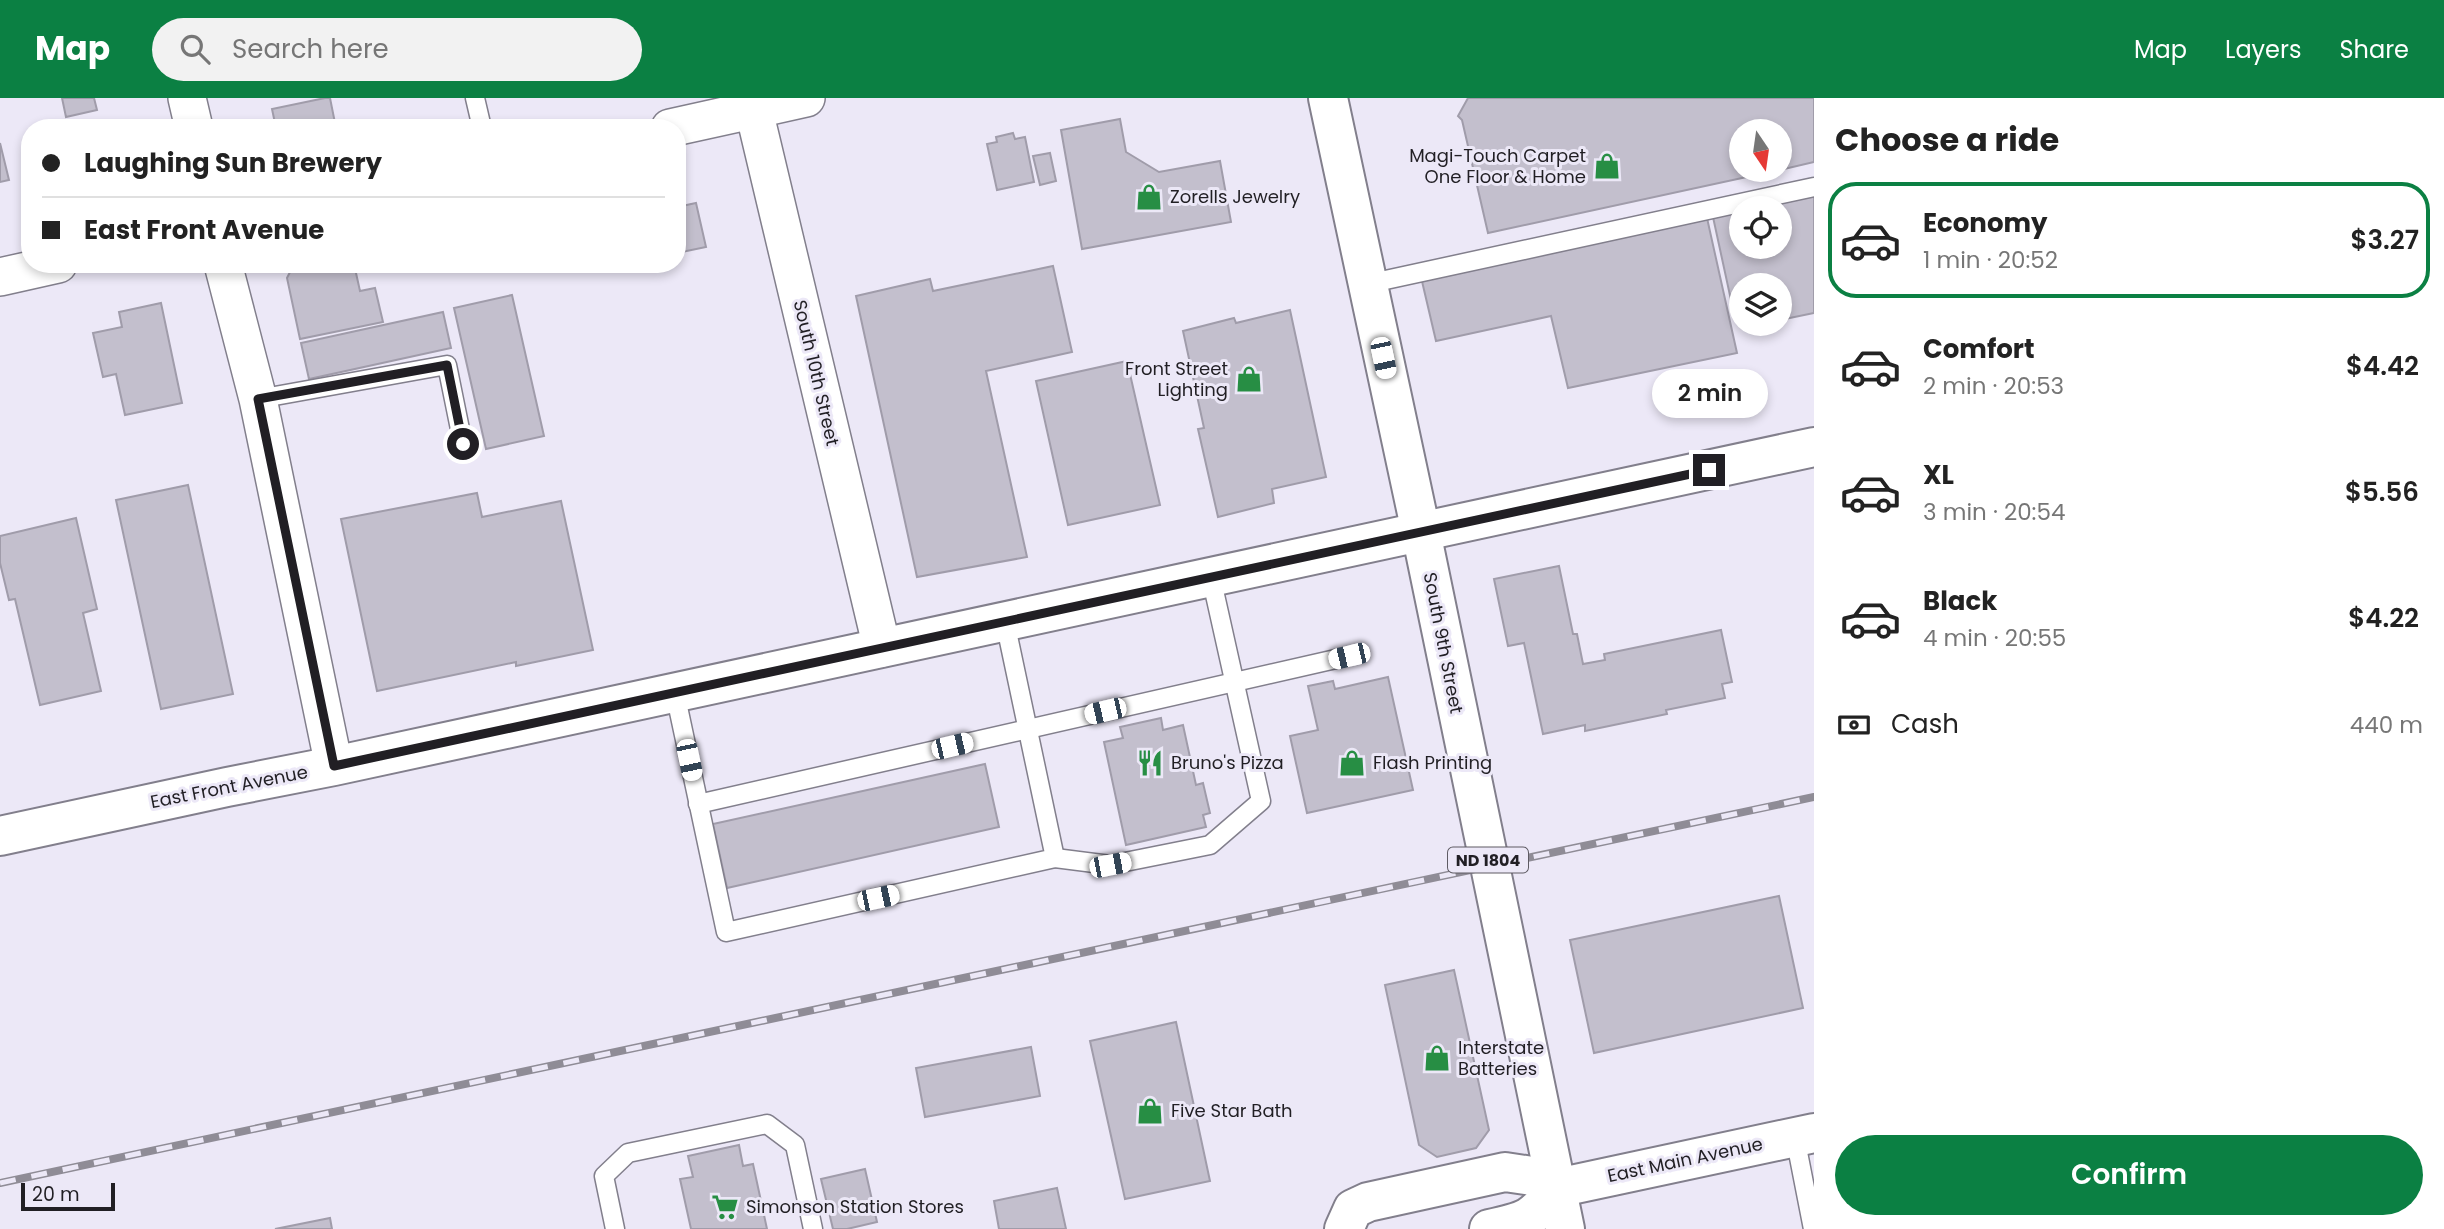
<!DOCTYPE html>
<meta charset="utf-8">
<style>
:root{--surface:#fff;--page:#f2f2f2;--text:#222;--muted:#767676;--line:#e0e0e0;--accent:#0b8043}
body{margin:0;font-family:Poppins,sans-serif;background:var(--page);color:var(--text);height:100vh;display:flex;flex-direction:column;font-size:26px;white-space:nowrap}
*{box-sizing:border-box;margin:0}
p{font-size:23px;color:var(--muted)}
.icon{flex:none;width:38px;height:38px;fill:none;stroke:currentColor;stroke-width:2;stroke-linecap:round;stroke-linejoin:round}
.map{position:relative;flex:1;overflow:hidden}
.panel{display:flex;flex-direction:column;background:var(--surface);width:630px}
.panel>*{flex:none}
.hud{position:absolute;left:21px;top:21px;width:665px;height:154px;border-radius:28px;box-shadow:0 4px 10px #0003;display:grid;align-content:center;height:154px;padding:0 21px;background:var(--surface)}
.needle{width:46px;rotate:167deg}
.tools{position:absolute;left:1729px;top:21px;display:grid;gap:14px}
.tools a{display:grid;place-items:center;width:63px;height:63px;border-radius:50%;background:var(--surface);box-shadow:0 4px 10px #0003;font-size:35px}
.scale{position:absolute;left:21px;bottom:18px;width:94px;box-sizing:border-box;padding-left:7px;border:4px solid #211f24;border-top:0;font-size:19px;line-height:24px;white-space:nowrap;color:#211f24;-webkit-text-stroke:5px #ece8f7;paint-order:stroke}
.end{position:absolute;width:32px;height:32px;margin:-16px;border:9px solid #211f24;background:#fff;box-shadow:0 0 0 4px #fff}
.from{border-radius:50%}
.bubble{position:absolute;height:49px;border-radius:24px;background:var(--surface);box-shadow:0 4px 10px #0003;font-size:23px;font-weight:600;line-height:49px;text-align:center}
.car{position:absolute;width:21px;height:42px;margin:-21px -10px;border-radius:9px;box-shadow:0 0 5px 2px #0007;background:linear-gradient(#fff 24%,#345 0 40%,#fff 0 76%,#345 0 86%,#fff 0)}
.hud b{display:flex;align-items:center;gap:24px;height:66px;font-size:26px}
.hud b+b{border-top:2px solid var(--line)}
.hud i{width:18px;height:18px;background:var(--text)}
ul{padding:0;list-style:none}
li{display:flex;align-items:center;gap:21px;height:116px;margin:0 14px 10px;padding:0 7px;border:4px solid transparent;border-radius:28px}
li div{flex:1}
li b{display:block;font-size:26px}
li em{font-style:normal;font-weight:600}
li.current{border-color:var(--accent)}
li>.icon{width:63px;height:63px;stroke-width:1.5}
h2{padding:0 21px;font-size:32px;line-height:84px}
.pay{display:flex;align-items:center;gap:18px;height:77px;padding:0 21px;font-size:26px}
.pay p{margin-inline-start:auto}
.primary-button{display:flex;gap:14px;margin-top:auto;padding:14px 21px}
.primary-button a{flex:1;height:80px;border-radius:42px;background:var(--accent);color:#fff;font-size:28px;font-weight:600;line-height:80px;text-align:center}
header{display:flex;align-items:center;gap:42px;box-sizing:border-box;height:98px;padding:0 35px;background:var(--accent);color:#fff}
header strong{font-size:33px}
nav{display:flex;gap:38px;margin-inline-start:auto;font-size:24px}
.search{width:490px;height:63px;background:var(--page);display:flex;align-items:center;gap:18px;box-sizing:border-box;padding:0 24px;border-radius:38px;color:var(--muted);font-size:26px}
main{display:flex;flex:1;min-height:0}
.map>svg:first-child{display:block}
.building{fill:#c3bfcd;stroke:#a09caa;stroke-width:2}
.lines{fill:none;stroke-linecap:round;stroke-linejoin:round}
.lane-casing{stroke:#827f8c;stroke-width:21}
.street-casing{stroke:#827f8c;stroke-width:40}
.secondary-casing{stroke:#827f8c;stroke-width:42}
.primary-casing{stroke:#827f8c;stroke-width:42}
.lane{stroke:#fff;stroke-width:18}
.street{stroke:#fff;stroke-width:37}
.secondary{stroke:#fff;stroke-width:38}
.primary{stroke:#fff;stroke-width:38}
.rail-casing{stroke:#8f8c96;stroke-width:8}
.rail{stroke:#ece8f7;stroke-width:5;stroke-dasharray:16;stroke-linecap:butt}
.route{stroke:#211f24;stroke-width:9}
.labels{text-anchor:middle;stroke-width:6;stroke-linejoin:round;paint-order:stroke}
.shield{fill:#ece8f7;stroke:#5e5b63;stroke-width:2}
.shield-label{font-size:16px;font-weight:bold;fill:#211f24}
.poi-label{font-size:18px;fill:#211f24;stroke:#ece8f7;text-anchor:start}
.street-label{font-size:18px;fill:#211f24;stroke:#ece8f7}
</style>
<header>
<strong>Map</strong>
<div class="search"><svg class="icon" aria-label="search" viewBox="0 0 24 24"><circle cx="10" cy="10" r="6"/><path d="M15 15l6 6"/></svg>Search here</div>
<nav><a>Map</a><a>Layers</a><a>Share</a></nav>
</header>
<main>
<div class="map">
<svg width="1814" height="1131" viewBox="0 0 1814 1131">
<rect width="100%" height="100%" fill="#ece8f7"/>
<g class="building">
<path d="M62,0h32l3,12 -31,7z"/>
<path d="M325,0h5l6,30h-60l-4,-19z"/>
<path d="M1468,0h346v64l-34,8v-39h-39v39h38l-291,63 -26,-113 -4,-4z"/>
<path d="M1120,21l6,33 33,20 61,-11 11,61 -149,27 -21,-119z"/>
<path d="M1013,35l2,6 10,-2 9,45 -37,8 -10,-46 10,-2 -1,-5z"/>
<path d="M0,45l9,37 -9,2z"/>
<path d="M1050,55l6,28 -16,4 -7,-29z"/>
<path d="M1814,98v117l-34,7v-35h-39v28l-7,1 -21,-97 28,-6v36h39v-39h-26z"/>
<path d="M696,105l10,44 -29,6v-46z"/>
<path d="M1707,120l30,135 -169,35 -17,-72 -115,25 -15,-64z"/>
<path d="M318,166h36l6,27 15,-3 8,34 -83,17 -13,-61 4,-8z"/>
<path d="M1053,168l19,86 -86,19 41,186 -110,20 -61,-281 74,-17 3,12z"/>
<path d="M512,197l32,141 -58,13 -32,-141z"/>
<path d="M161,205l21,100 -57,12 -9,-41 -13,3 -10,-44 29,-6 -3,-15z"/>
<path d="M1290,212l36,167 -54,12 2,14 -56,14 -20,-88 6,-1 -21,-97 51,-13 2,5z"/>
<path d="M443,214l8,36 -142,31 -8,-36z"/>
<path d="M1127,263l33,144 -92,20 -32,-144z"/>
<path d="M188,387l45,209 -72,15 -45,-209z"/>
<path d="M477,395l5,24 79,-16 32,149 -77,16v-4l-139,29 -36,-172z"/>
<path d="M76,420l21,91 -14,4 18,78 -61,14 -25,-106 -6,1 -9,-37v-27z"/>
<path d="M1559,468l14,68h4l6,30 22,-4 -1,-6 117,-24 11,52 -10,2 3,14 -59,12 1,4 -82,17v-6l-42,9 -19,-91 -16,3 -14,-67z"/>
<path d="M1388,579l25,113 -106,23 -17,-77 28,-6 -10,-44 25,-5 2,8z"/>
<path d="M1161,620l2,12 20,-5 13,60 7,-2 7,30 -7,2 3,12 -80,18 -22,-103 19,-4 -3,-11z"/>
<path d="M985,666l14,63 -272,61 -14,-64z"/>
<path d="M1779,798l24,112 -209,45 -24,-113z"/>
<path d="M1454,872l35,160 -13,18 -39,9 -18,-12 -34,-160z"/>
<path d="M1176,924l34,159 -85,18 -35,-158z"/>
<path d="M1031,949l9,49 -115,21 -9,-49z"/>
<path d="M739,1047l4,21 10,-2 14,65h-76l-11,-50 13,-2 -5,-21z"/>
<path d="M865,1071l12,53 -30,7h-14l-12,-50z"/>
<path d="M1057,1090l9,41h-67l-5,-28z"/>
<path d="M330,1120l2,11h-57z"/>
</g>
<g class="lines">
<g class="lane-casing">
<g id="lane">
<path d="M475,0l7,30"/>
<path d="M1367,186l447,-97"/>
<path d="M258,301l189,-34 16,79"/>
<path d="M675,595l51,239 329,-74 -50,-236"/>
<path d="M698,706l651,-148"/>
<path d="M1055,760l55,7 100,-20 51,-44 -50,-224"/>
<path d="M1795,1039l18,92"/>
<path d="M615,1131l-11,-53 24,-23 139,-29 28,21 18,84"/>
</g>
</g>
<g class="street-casing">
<g id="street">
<path d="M187,0l7,30"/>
<path d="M751,0l131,550"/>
<path d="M670,30l136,-30"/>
<path d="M223,166l35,135 76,367"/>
<path d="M0,179l58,-13"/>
</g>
</g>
<g class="secondary-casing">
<path id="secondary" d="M0,738l227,-49 107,-21 1480,-319"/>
</g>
<g class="primary-casing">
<g id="primary">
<path d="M1328,0l93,434 144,697"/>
<path d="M1344,1131l9,-20 15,-7 137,-30 27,4 25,12 257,-55"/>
<path d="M1489,1131c38,-8 44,-10 68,-41"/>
</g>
</g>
<use href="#lane" class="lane"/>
<use href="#street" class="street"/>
<use href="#secondary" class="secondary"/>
<use href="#primary" class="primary"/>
<g class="rail-casing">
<path id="rail" d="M0,1085l1814,-386"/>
</g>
<use href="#rail" class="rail"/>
</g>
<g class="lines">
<path class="route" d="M463,346l-16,-79 -189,34 76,367 1375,-296"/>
</g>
<defs>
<g id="shop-bare" transform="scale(2.1)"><path d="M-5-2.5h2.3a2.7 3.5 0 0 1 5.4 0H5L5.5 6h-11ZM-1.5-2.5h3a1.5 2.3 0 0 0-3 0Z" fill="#278e44" stroke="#ece8f7" stroke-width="2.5" paint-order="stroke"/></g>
<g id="restaurant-bare" transform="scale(2.1)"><path d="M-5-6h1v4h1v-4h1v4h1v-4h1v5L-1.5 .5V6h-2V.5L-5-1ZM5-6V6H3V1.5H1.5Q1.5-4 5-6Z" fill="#278e44" stroke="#ece8f7" stroke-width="2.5" paint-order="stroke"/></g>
<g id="supermarket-bare" transform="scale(2.1)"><path d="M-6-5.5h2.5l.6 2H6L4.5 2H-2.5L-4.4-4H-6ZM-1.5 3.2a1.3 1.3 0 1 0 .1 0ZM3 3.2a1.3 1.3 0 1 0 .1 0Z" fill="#278e44" stroke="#ece8f7" stroke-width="2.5" paint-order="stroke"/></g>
</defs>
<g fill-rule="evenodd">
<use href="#shop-bare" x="1607" y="68"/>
<use href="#shop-bare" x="1149" y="99"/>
<use href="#shop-bare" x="1249" y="281"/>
<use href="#restaurant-bare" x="1150" y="665"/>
<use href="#shop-bare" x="1352" y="665"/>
<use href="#shop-bare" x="1437" y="960"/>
<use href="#shop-bare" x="1150" y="1013"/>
<use href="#supermarket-bare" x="725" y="1109"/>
</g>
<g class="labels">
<rect class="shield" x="1448" y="749.5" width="80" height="25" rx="5"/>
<g class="shield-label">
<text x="1488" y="768">ND 1804</text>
</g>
<g class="poi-label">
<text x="1586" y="64" text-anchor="end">Magi-Touch Carpet<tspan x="1586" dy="21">One Floor &amp; Home</tspan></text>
<text x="1170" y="105">Zorells Jewelry</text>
<text x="1228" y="277" text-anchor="end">Front Street<tspan x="1228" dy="21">Lighting</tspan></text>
<text x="1171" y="671">Bruno's Pizza</text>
<text x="1373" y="671">Flash Printing</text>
<text x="1458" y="956">Interstate<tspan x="1458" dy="21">Batteries</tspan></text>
<text x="1171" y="1019">Five Star Bath</text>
<text x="746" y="1115">Simonson Station Stores</text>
</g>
<g class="street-label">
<text transform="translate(816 275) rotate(77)" y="6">South 10th Street</text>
<text transform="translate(1443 545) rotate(79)" y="6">South 9th Street</text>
<text transform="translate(229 689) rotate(-11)" y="6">East Front Avenue</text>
<text transform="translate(1685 1062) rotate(-12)" y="6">East Main Avenue</text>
</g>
</g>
</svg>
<div class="tools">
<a><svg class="needle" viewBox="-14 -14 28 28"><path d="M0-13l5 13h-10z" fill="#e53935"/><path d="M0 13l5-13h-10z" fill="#767676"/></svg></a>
<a><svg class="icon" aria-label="locate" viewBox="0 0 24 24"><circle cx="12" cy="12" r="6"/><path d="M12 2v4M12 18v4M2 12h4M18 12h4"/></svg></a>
<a><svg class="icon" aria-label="layers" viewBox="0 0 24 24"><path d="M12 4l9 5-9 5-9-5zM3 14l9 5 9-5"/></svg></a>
</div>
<div class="scale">20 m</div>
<i class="end from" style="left:463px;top:346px"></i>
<i class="end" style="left:1709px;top:372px"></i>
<div class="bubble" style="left:1652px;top:271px;width:116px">2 min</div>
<i class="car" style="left:1383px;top:260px;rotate:168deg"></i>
<i class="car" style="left:1349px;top:558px;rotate:257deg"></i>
<i class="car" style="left:1105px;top:613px;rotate:257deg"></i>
<i class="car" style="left:952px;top:648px;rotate:77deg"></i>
<i class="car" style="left:689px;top:662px;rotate:168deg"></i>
<i class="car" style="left:1110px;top:767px;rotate:79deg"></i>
<i class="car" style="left:878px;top:800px;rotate:78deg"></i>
<div class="hud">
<b><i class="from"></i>Laughing Sun Brewery</b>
<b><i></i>East Front Avenue</b>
</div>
</div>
<section class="panel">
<h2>Choose a ride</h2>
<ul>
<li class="current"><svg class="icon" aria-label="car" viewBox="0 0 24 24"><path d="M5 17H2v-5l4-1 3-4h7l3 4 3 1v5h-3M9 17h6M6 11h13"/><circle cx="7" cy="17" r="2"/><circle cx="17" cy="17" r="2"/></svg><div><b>Economy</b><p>1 min · 20:52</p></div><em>$3.27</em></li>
<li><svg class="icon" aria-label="car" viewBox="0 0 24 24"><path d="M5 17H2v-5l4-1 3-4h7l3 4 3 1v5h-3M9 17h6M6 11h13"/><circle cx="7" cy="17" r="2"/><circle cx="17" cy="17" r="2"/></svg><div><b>Comfort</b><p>2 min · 20:53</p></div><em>$4.42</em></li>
<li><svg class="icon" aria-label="car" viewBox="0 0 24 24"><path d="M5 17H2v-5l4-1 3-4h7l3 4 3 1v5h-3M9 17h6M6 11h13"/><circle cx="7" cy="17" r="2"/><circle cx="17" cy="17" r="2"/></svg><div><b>XL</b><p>3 min · 20:54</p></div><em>$5.56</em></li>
<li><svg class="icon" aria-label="car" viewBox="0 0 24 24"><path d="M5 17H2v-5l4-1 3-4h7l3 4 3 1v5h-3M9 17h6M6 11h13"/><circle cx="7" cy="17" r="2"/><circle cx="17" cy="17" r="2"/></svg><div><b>Black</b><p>4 min · 20:55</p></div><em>$4.22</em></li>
</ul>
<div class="pay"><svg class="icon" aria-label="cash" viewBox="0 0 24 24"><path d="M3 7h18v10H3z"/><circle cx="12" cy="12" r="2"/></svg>Cash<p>440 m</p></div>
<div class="primary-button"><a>Confirm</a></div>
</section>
</main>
